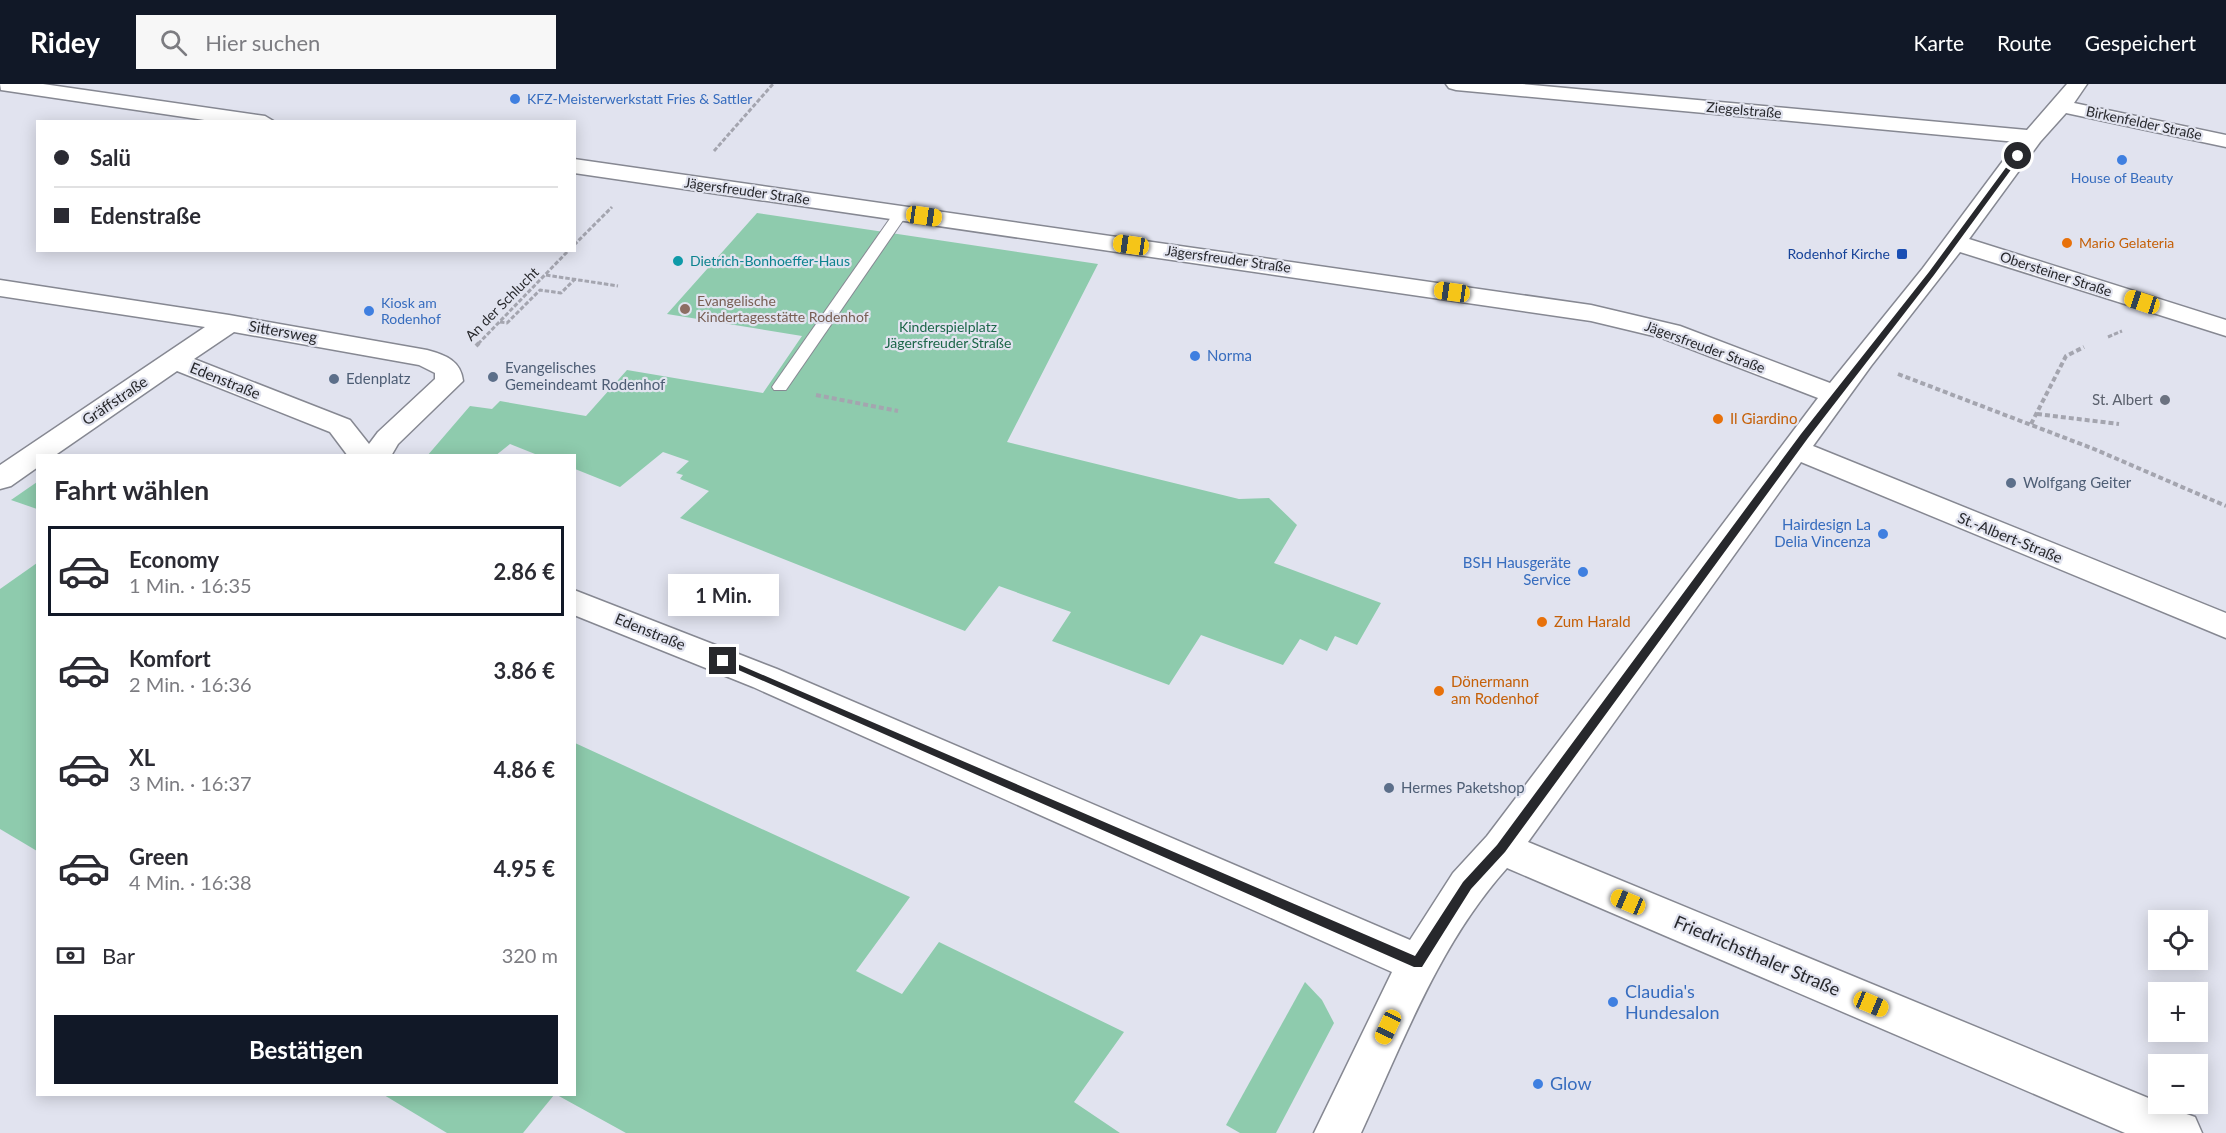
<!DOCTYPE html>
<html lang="de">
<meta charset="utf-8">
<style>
:root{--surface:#fff;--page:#f7f7f7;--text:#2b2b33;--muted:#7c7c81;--line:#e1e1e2;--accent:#111827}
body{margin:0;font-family:Lato,sans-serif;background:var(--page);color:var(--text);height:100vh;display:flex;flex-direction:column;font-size:22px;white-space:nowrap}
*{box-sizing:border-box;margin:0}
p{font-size:20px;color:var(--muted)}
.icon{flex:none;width:33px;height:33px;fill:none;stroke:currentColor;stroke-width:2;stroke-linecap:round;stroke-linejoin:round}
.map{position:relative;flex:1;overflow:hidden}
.details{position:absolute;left:36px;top:370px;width:540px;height:642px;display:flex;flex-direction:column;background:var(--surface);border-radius:0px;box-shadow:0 3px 15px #0003}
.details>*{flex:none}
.top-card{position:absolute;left:36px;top:36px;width:540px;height:132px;border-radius:0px;box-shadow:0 3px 15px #0003;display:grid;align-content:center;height:132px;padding:0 18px;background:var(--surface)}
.tools{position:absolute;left:2148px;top:826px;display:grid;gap:12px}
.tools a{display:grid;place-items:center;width:60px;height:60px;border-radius:0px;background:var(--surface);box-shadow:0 3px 15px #0003;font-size:30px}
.end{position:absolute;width:27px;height:27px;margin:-14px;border:8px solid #27282c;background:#fff;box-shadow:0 0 0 3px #fff}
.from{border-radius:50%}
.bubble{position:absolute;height:42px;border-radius:0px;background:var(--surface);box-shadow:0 3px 15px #0003;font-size:20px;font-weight:700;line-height:42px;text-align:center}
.car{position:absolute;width:18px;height:36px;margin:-18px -9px;border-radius:8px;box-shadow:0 0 4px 2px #0007;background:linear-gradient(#f5c518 24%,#345 0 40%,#f5c518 0 76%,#345 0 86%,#f5c518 0)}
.top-card b{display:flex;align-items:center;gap:21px;height:57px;font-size:22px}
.top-card b+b{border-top:2px solid var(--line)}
.top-card i{width:15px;height:15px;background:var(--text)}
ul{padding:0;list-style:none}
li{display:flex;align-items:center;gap:18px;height:90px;margin:0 12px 9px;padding:0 6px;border:3px solid transparent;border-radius:0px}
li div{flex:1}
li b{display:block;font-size:22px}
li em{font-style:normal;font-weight:700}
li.current{border-color:var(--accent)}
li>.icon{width:54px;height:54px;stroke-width:1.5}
h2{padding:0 18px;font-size:27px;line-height:72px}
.pay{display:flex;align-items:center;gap:15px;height:66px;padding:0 18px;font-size:22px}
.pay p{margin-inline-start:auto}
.primary-button{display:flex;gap:12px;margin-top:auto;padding:12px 18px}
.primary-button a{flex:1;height:69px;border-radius:0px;background:var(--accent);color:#fff;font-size:24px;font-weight:700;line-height:69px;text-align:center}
header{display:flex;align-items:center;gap:36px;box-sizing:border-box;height:84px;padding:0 30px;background:var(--accent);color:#fff}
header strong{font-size:28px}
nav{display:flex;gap:33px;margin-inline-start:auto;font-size:21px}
.search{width:420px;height:54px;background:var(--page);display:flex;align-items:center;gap:15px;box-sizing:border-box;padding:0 21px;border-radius:0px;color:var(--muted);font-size:22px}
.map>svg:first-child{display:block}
.green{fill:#8ecbad}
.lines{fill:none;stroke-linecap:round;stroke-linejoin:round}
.service-casing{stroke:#868892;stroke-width:2}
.minor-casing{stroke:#868892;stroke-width:3}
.path-far1{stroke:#a4a5af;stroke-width:3;stroke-dasharray:4.5 2;stroke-linecap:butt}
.path{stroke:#a4a5af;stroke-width:4;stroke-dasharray:5 3;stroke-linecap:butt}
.service{fill:#fff;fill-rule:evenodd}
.minor{fill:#fff;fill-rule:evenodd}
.route{fill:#27282c}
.shop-dot{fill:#3f7fe0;stroke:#e1e3ef;stroke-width:2}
.food-dot{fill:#e8710a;stroke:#e1e3ef;stroke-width:2}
.transit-dot{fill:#1a4fb4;stroke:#e1e3ef;stroke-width:2}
.culture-dot{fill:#0f9aa8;stroke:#e1e3ef;stroke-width:2}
.education-dot{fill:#8d6e63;stroke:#e1e3ef;stroke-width:2}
.service-dot{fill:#5c6f8a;stroke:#e1e3ef;stroke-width:2}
.worship-dot{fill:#6b7280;stroke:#e1e3ef;stroke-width:2}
.labels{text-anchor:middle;stroke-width:4.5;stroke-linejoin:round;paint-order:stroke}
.far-shop-label{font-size:14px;fill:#366cbe;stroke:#e1e3ef;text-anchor:start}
.far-street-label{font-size:14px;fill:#27282c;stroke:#e1e3ef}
.far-food-label{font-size:14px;fill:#c56008;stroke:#e1e3ef;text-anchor:start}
.far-transit-label{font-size:14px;fill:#164399;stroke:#e1e3ef;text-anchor:end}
.far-culture-label{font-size:14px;fill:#0d838f;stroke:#e1e3ef;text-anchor:start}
.far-education-label{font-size:14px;fill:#785e54;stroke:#e1e3ef;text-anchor:start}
.far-park-label{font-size:14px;fill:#1c6649;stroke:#e1e3ef}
.street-label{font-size:15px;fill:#27282c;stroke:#e1e3ef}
.shop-label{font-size:15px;fill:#366cbe;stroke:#e1e3ef;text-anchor:end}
.service-label{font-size:15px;fill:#4e5e75;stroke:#e1e3ef;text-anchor:start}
.worship-label{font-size:15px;fill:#5b616d;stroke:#e1e3ef;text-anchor:end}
.food-label{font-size:15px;fill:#c56008;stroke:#e1e3ef;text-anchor:start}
.near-street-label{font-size:18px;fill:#27282c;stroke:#e1e3ef}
.near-shop-label{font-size:18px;fill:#366cbe;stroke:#e1e3ef;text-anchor:start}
</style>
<header>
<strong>Ridey</strong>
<div class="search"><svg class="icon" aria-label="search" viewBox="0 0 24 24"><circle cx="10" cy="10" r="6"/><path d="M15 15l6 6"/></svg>Hier suchen</div>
<nav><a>Karte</a><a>Route</a><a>Gespeichert</a></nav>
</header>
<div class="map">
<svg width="2226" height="1049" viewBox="0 0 2226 1049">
<rect width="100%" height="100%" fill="#e1e3ef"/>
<g class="green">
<path d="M757,129l341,51 -91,178 232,57 30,-1 28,27 -23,38 107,40 -24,42 -22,-9 -8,15 -27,-12 -17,26 -82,-30 -32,50 -117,-44 19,-29 -72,-26 -34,45 -285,-113 29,-27 -29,-12 3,-4 -7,-2 13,-12 -26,-9 -43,35 -45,-18 -1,-13h-34l-30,-12 -15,12h-68l43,-50 22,3 8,-8 86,15 41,-46 136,23 39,-57 -135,-22z"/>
<path d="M37,398v27l-26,-9z"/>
<path d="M37,479v288l-37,-22v-240z"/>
<path d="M575,659l335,154 -54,74 46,23 37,-52 185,90 -50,70 46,31h-494l-69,-38h17z"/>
<path d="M1305,898l17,18 12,23 -58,110h-36l-14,-8z"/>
<path d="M384,1011h170l-31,38h-76z"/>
</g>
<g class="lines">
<g class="service-casing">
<path id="service" d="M901,125l7,4 -122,177h-12l-2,-3 2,-3 122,-174z"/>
</g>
<g class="minor-casing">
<g id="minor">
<path d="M0,0h43l222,32 10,6h-57l-217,-32z"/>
<path d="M1446,0h76l505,46 40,-46h20l-13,19 152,32v12l-160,-34 -26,29 -71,97 257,81v16l-266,-84 -89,114 -58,80 413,167v25l-425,-176 -273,380 630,260v2l37,13 7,16h-77l-618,-265c-68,76 -104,174 -146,265h-47l78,-161 -639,-285 -179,-72v-25l203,79 633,271 43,-67 34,-37 331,-438 -156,-60 -71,-17 -1017,-148v-14l1017,146 89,21 150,57 93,-115 94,-126 -561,-52 -7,-2z"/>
<path d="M0,196l229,35 198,35c19,5 34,11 36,31l-65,63 -7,12h-43l-18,-24 -153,-61 -123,85h-16v11l-27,19 -11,3v-24l205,-138 -205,-31zM234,248l185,33 16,8v6l-57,53 -9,12 -19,-24 -156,-61z"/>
</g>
</g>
<g class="path-far1">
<path d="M714,67l59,-67"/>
<path d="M574,161l38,-38"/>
<path d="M546,191l72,11"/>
<path d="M500,238l7,1 33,-33 21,3 14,-14"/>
<path d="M2108,253l14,-6"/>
<path d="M478,260l91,-94"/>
</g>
<g class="path">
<path d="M476,262l3,-3"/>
<path d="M1898,290l196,75 132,57"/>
<path d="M816,311l82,16"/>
<path d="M2037,330l82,10"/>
<path d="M2031,340l35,-68 18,-9"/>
</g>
<use href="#service" class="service"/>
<use href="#minor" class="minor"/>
</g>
<path class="route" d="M2016,70l5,2 -87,119 -126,163 -303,414 -34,37 -49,78h-8l-696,-306 5,-3 3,1 689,297 48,-74 34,-37 304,-411 128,-162z"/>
<g class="shop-dot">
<circle cx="515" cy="15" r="6"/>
<circle cx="2122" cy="76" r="6"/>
<circle cx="369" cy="227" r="6"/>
<circle cx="1195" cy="272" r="6"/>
<circle cx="1883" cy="450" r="6"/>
<circle cx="1583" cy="488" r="6"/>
<circle cx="1613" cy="918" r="6"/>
<circle cx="1538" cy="1000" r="6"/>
</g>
<g class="food-dot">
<circle cx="2067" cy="159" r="6"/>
<circle cx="1718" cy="335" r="6"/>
<circle cx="1542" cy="538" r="6"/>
<circle cx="1439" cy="607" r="6"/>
</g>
<rect class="transit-dot" x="1896" y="164" width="12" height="12" rx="3"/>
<circle class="culture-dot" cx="678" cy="177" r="6"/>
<circle class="education-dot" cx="685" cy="225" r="6"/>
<g class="service-dot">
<circle cx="493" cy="293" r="6"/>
<circle cx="334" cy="295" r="6"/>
<circle cx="2011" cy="399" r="6"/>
<circle cx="1389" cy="704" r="6"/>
</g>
<circle class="worship-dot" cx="2165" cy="316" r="6"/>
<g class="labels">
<g class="far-shop-label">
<text x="527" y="20">KFZ-Meisterwerkstatt Fries &amp; Sattler</text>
<text x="2122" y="99" text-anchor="middle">House of Beauty</text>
<text x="381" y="224">Kiosk am<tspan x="381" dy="16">Rodenhof</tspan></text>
</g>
<g class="far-street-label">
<text transform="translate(1744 26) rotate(5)" y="5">Ziegelstraße</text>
<text transform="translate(2144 39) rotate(12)" y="5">Birkenfelder Straße</text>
<text transform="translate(747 107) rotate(8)" y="5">Jägersfreuder Straße</text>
<text transform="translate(1228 175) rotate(8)" y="5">Jägersfreuder Straße</text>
<text transform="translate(2056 190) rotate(18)" y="5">Obersteiner Straße</text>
<text transform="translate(502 220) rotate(-45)" y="5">An der Schlucht</text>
<text transform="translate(1705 263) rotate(20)" y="5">Jägersfreuder Straße</text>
</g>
<g class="far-food-label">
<text x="2079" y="164">Mario Gelateria</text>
</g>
<g class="far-transit-label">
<text x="1890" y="175">Rodenhof Kirche</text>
</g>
<g class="far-culture-label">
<text x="690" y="182">Dietrich-Bonhoeffer-Haus</text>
</g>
<g class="far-education-label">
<text x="697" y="222">Evangelische<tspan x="697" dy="16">Kindertagesstätte Rodenhof</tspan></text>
</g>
<g class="far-park-label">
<text x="948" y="248">Kinderspielplatz<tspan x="948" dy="16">Jägersfreuder Straße</tspan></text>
</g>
<g class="street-label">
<text transform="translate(283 248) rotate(10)" y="5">Sittersweg</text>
<text transform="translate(225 297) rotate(22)" y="5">Edenstraße</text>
<text transform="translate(115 317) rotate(-34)" y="5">Gräffstraße</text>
<text transform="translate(2010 454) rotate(22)" y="5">St.-Albert-Straße</text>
<text transform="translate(650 548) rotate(22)" y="5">Edenstraße</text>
</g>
<g class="shop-label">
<text x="1207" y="277" text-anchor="start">Norma</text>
<text x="1871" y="446">Hairdesign La<tspan x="1871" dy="17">Delia Vincenza</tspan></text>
<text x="1571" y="484">BSH Hausgeräte<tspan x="1571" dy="17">Service</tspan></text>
</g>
<g class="service-label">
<text x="505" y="289">Evangelisches<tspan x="505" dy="17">Gemeindeamt Rodenhof</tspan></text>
<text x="346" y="300">Edenplatz</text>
<text x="2023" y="404">Wolfgang Geiter</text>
<text x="1401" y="709">Hermes Paketshop</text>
</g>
<g class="worship-label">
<text x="2153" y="321">St. Albert</text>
</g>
<g class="food-label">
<text x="1730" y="340">Il Giardino</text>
<text x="1554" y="543">Zum Harald</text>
<text x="1451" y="603">Dönermann<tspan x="1451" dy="17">am Rodenhof</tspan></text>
</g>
<g class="near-street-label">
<text transform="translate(1757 872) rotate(23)" y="6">Friedrichsthaler Straße</text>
</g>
<g class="near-shop-label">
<text x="1625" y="914">Claudia's<tspan x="1625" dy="21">Hundesalon</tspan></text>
<text x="1550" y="1006">Glow</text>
</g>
</g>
</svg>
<div class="tools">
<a><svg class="icon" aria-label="locate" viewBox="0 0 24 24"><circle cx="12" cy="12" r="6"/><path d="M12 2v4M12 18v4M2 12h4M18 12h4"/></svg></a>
<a>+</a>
<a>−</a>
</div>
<i class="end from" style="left:2018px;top:72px"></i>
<i class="end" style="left:723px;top:577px"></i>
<div class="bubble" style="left:668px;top:490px;width:111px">1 Min.</div>
<i class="car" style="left:924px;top:132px;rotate:98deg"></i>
<i class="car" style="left:1131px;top:161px;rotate:278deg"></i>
<i class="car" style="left:1452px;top:208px;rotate:278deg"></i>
<i class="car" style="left:2142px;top:218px;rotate:288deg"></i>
<i class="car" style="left:1628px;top:818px;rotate:293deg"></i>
<i class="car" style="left:1871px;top:920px;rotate:113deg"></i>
<i class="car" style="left:1388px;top:943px;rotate:205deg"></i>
<div class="top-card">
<b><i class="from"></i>Salü</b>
<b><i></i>Edenstraße</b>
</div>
<section class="details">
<h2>Fahrt wählen</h2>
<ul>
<li class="current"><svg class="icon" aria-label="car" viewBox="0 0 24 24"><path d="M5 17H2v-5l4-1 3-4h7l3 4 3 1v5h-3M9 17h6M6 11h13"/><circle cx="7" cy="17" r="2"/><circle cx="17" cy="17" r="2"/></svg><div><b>Economy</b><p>1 Min. · 16:35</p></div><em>2.86 €</em></li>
<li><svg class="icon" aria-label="car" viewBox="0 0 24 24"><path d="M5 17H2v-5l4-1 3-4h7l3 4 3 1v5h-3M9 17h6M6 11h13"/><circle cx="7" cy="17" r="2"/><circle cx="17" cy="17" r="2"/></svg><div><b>Komfort</b><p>2 Min. · 16:36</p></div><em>3.86 €</em></li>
<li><svg class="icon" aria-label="car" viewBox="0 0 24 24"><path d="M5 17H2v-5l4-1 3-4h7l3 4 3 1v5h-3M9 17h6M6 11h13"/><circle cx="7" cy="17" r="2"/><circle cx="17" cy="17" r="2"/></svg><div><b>XL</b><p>3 Min. · 16:37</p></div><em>4.86 €</em></li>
<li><svg class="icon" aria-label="car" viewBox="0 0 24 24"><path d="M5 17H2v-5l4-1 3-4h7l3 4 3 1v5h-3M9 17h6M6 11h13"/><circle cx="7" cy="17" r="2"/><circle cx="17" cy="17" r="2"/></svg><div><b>Green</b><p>4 Min. · 16:38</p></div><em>4.95 €</em></li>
</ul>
<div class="pay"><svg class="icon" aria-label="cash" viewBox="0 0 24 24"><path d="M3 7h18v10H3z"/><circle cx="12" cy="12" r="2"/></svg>Bar<p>320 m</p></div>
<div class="primary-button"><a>Bestätigen</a></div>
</section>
</div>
